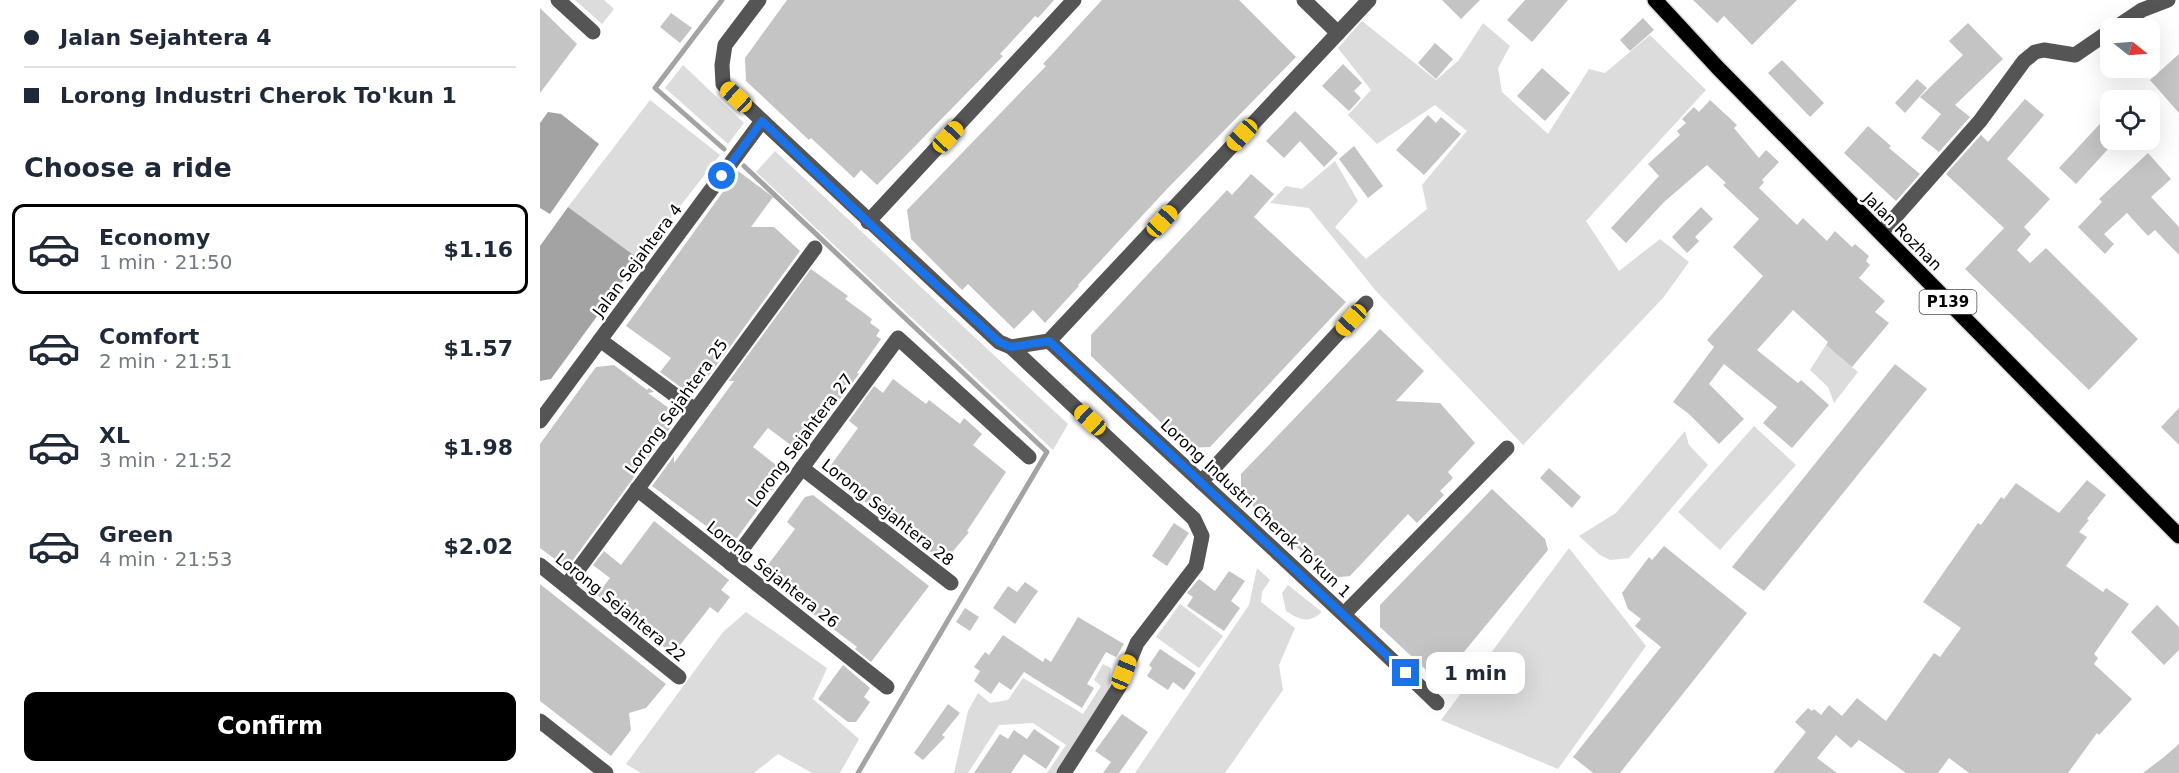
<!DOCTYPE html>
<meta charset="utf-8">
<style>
:root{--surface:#fff;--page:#f6f6f7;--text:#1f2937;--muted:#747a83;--line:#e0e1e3;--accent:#000}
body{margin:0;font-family:"DejaVu Sans",sans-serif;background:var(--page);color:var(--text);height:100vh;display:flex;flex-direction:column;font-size:22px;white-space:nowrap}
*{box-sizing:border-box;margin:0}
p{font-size:20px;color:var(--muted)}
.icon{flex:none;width:33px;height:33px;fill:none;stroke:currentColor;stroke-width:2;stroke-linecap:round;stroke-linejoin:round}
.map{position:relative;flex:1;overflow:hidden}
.side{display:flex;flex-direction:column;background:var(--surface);width:540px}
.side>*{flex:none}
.hud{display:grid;align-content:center;height:132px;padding:0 24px;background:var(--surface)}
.needle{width:39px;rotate:107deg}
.buttons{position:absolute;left:1560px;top:18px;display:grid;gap:12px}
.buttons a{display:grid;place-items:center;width:60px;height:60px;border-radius:12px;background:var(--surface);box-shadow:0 6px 24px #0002;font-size:30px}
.end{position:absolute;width:27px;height:27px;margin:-14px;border:8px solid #1a73e8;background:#fff;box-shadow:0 0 0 3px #fff}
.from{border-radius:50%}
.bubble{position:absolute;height:42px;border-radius:12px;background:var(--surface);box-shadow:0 6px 24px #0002;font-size:20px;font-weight:800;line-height:42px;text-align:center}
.car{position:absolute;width:18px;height:36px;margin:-18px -9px;border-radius:8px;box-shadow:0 0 4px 2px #0007;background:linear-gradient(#f5c518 24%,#345 0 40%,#f5c518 0 76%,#345 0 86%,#f5c518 0)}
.hud b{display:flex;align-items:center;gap:21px;height:57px;font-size:22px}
.hud b+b{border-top:2px solid var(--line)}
.hud i{width:15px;height:15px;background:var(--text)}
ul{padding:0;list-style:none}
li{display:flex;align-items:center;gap:18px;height:90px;margin:0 12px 9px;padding:0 12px;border:3px solid transparent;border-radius:12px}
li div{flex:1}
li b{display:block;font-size:22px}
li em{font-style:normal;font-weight:800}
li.active{border-color:var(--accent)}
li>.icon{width:54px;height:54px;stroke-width:1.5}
h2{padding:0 24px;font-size:27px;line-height:72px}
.button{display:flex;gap:12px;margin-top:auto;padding:12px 24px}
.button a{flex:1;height:69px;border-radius:12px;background:var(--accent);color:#fff;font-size:24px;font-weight:800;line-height:69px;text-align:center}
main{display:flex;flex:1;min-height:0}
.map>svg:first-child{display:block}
.green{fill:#dcdcdc}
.water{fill:#a3a3a3}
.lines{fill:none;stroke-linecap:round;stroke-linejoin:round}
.stream{stroke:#a3a3a3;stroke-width:5}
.building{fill:#c4c4c4}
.major-casing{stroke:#dbdbdb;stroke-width:18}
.minor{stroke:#555;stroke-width:15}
.major{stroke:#000;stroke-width:15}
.route{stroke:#1a73e8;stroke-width:8}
.labels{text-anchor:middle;stroke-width:5;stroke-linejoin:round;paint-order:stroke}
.shield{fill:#fff;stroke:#4c4c4c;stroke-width:1.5}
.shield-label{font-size:15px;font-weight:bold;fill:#000}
.street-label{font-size:16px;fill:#000;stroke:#fff}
</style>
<main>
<section class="side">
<div class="hud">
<b><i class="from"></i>Jalan Sejahtera 4</b>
<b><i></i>Lorong Industri Cherok To'kun 1</b>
</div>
<h2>Choose a ride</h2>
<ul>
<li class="active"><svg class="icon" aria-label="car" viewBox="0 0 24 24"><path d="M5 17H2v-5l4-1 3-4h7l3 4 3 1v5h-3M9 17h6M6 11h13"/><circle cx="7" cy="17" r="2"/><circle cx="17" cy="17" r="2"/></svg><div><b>Economy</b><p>1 min · 21:50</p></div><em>$1.16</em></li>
<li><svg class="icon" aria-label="car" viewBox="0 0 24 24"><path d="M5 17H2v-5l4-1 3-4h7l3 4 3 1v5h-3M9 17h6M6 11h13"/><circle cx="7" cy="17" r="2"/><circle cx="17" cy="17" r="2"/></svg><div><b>Comfort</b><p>2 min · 21:51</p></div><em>$1.57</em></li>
<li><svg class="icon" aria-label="car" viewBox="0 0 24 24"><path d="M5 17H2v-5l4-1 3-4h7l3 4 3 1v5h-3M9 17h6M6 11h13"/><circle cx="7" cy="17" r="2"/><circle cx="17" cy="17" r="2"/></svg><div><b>XL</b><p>3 min · 21:52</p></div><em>$1.98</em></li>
<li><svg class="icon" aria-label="car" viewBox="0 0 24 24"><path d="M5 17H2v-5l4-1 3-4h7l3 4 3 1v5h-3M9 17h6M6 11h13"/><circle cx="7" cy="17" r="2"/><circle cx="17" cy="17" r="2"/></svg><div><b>Green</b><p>4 min · 21:53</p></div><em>$2.02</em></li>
</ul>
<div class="button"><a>Confirm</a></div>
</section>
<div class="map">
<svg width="1639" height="773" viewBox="0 0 1639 773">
<rect width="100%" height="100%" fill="#fff"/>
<g class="green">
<path d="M35,0h29l10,9 -12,15z"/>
<path d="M822,21l74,59 23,-20 24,-37 27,23 -12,22 4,24 46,42 41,-65 16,4 45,-38 56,55 -120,131 33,50 41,-32 29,23 -26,36 -140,147 -147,-154 -67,-83 -39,-5 16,-17 16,3 33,-28 23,40 -23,26 31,32 61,-50 -5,-24 45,-54 -32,-26 -58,39 -29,-29 23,-25 -33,-42z"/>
<path d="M143,65l61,58 -16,21 -63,-56z"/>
<path d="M110,100l70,55 -81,104 -71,-52z"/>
<path d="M235,151l293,273 -15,26 -297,-278z"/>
<path d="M1286,345l32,27 -24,31 -6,-16 -18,-17z"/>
<path d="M1214,426l42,39 -76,85 -42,-38z"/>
<path d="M1145,431l4,14 19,20 -79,93 -19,2 -10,-5 -21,-19 37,-23z"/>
<path d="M1029,548l77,98 -88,123 -117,-49z"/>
<path d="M717,568l13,12 -8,12 -1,10 34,26 -16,37 4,25 -58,83h-90l114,-168z"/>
<path d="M748,585l34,27c-14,12 -22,8 -36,-1l-4,-18z"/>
<path d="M640,604l43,32 -24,32 -43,-31z"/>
<path d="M206,612l81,56 -14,31 46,40 -19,34h-28l-34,-19 -24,19h-113l-15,-9 97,-132z"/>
<path d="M563,664l8,4 -2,22 -53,83h-9l19,-28 -33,-22 -34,2 -31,48h-14l14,-62 10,-18 12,10 18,-3 15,-22 60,36 18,-28 -7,-6z"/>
</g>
<g class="water">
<path d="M8,112l13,2 38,30 -49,70 -10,-6v-85z"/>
<path d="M28,207l71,52 -88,120 -11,2v-135z"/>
</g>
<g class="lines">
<g class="stream">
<path d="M182,0l-67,88 69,61"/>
<path d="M204,166l303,286 -189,321"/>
</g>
</g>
<g class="building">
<path d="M247,0h267l-16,18 -3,-2 -35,38 3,2 -126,129 -16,-15 -7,8 -43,-40 -2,2 -63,-59 -1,-23z"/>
<path d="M562,0h137l57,57 -130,133 -88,95 1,1 -34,37 -12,-13 -19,19 -46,-45 -6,6 -51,-51 -4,-29 139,-144 -3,-2z"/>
<path d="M902,0h38l-19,19z"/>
<path d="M985,0h43l-36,42 -25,-22z"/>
<path d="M1153,0h104l-45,45 -28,-29 -7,7z"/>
<path d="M0,8l37,36 -37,49z"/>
<path d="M131,13l21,15 -12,15 -20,-16z"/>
<path d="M1103,18l11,12 -24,21 -10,-11z"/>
<path d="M1428,23l35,36 -48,46 15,12 -31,35 -18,-14 20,-24 -21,-17 43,-42 -14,-14z"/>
<path d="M895,43l18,16 -17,20 -18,-16z"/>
<path d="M1639,54v59l-29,-33z"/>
<path d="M1242,60l42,43 -14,14 -42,-44z"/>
<path d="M803,64l19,19 -8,8 7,7 -12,13 -27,-25z"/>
<path d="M1002,68l28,25 -25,28 -28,-25z"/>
<path d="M1377,79l10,9 -22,25 -10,-10z"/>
<path d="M1485,99l19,16 -37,44 43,40 -26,28 7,7 -14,16 13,13 16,-15 92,91 -49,51 -124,-121 39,-41 -58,-54 35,-39 7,7z"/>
<path d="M1170,100l27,25 -3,3 25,30 7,-8 13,12 -17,18 2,2 -5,6 38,37 6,-7 24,23 8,-10 17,16 3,-3 14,12 -3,5 4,4 -11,13 26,23 -10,11 14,11 -37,44 -26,-22 2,-3 -35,-32 -36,40 41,33 3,-3 28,25 -37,43 -29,-25 14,-16 -53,-43 -15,20 35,35 -25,25 -30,-30 -16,-12 41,-55 -7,-7 56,-64 -30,-29 26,-28 -36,-34 3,-2 -19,-18 -43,37 -38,41 -15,-15 48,-52 -11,-12 32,-29 -3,-4 9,-8 -4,-4 12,-12 5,5z"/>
<path d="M755,111l43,42 -14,14 -24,-26 -16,17 -18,-17z"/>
<path d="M1570,113v34l-34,37 -17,-16z"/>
<path d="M888,115l8,8 5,-6 20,17 -37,41 -28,-25z"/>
<path d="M1328,126l23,20 -2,2 31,26 -24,27 -52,-48z"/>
<path d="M814,146l29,40 -15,12 -29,-39z"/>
<path d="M1608,153l23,26 -20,18 28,30v28l-24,-25 -7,6 -21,-23 -23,21 10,10 -9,10 -27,-27 24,-25 -3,-3z"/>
<path d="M198,171l35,26 -22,30h23l26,24 -98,134 -20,3 -22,-16 11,-14 -45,-32z"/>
<path d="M711,174l23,20 -20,23 92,85 -136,145 -22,1 -97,-92v-21l136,-145 5,5z"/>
<path d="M1161,207l12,12 -18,18 4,4 -12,12 -15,-16z"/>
<path d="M271,269l37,27 -3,3 27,20 -2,4 10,7 -4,6 5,3 -24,34 2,1 -59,78 -32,-24 -15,19 32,25 -48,66 -12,2 -73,-54 22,-30v7l60,-82h-5z"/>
<path d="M840,329l44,42 -28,30 44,2 35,40 -27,29 5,6 -13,13 4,4 -27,28 -9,-9 -58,62 -20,2 -89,-83v-21z"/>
<path d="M1355,364l32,25 -163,202 -32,-24z"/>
<path d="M74,365l33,25 2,-2 5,4 -6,1 22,16 1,18 -104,141 -27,-20v-104l56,-77z"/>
<path d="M353,379l33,25 3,-4 31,24 4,-6 18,16 -9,11 33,27 -39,59 2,1 -25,30 -118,-90 32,-44 -9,-7 25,-35 9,7z"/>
<path d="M1639,408v37l-18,-18z"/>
<path d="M1009,468l32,29 -9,11 -32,-30z"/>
<path d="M1547,480l19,15 -19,24 2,1 -10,12 8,5 -21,29 37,26 3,-4 23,16 -35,50 4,4 -4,6 38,35 -33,36 -2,-2 -29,40h-99l-20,-15 -11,15h-32l-47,-33 -8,8 -15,-13 -19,23 20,15h-64l33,-41 -11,-10 13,-14 4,3 2,-2 7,6 8,-10 13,11 15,-18 29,23 48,-68 6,4 21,-29 -38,-26 55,-79 3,2 20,-28 3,2 12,-16 43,30z"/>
<path d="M952,489l53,50 3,11 -109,132 -59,-55v-22z"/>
<path d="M273,495l116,91 -58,76 -16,-13 2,-2 -96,-73 34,-45 -8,-7 18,-25z"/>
<path d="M114,521l75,59 -8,10 9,7 -12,16 -8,-6 -37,47 -76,-59 13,-17 -17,-13 11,-14 17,14z"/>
<path d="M634,523l15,10 -22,33 -15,-10z"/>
<path d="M1124,546l83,67 -127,160h-27l-20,-16 88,-110 -26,-21 6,-7 -13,-10 -6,-16 27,-36 3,3z"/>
<path d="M689,571l16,10 -14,20 9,7 -16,23 -37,-25 6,-9 -6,-4 12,-14 16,12z"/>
<path d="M485,582l13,9 -23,33 -22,-16 15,-22 9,6z"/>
<path d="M0,584l126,100 -20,24 -17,5 2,17 -20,26 -71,-55z"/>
<path d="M1617,605l22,22v23l-15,15 -33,-33z"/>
<path d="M425,608l14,9 -9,14 -14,-9z"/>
<path d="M538,617l46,27 -8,13 -10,-5 -19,32 7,4 -12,20 -58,-36 -13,18 -12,-8 -8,12 -17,-13 6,-10 -6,-4 11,-15 4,3 14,-20 40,27 2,-4 6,4z"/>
<path d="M620,649l36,24 -12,17 -11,-8 -5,8 -21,-14 5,-8 -3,-3z"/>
<path d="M303,665l27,23 -6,9 6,5 -14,20h-8l-30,-23z"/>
<path d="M408,704l12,9 -18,22 3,2 -22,23 -9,-7z"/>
<path d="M582,714l26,18 -29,41h-16l8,-11 -16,-11z"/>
<path d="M494,729l26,18 -14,22 -22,-15 -13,19h-37l26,-39 8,5 6,-9 13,9z"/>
<path d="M1639,744v29h-36l21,-16z"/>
</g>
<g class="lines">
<g class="major-casing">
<path id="major" d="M1115,0l63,68 461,468"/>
</g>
<g class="minor">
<path d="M18,0l35,32"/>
<path d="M219,0l-34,45 -3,20 1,19 276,258 12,5 38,-6"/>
<path d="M764,0l34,33"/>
<path d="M1575,28l27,-18 26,-10"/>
<path d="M328,222l206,-222"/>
<path d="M1341,233l99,-112 44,-60 11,-9 9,-2 31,5 35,-24"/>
<path d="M60,340l95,70"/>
<path d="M509,341c130,121 261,240 388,362"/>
<path d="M509,341l320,-341"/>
<path d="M471,347l183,172 8,17 -6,30 -59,77 -18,44 -55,86"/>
<path d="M0,421l222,-300"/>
<path d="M262,468l149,115"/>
<path d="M661,482l165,-179"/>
<path d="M97,489l250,198"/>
<path d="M191,564l167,-226 131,119"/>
<path d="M0,565l139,112"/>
<path d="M26,586l249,-338"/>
<path d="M804,614l163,-166"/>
<path d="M0,721l66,52"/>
</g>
<use href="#major" class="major"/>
</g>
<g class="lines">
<path class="route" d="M182,176l40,-55 106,101 131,120 12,5 38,-6 357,332"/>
</g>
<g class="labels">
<rect class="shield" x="1379.5" y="290" width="57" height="24" rx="4.5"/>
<g class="shield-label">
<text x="1408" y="307">P139</text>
</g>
<g class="street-label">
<text transform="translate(1363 231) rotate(45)" y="6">Jalan Rozhan</text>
<text transform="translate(97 260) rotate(-53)" y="6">Jalan Sejahtera 4</text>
<text transform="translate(136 406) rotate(-54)" y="6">Lorong Sejahtera 25</text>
<text transform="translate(260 440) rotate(-53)" y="6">Lorong Sejahtera 27</text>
<text transform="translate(716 508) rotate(43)" y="6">Lorong Industri Cherok To'kun 1</text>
<text transform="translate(348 512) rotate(38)" y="6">Lorong Sejahtera 28</text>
<text transform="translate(233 574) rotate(38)" y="6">Lorong Sejahtera 26</text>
<text transform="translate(81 607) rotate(39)" y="6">Lorong Sejahtera 22</text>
</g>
</g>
</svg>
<div class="buttons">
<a><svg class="needle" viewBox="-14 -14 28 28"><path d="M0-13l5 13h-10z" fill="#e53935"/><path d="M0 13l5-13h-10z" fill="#747a83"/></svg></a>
<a><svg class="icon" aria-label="locate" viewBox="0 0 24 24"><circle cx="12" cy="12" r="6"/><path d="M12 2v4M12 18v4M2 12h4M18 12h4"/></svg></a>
</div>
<i class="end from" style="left:182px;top:176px"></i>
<i class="end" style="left:866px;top:673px"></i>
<div class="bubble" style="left:886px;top:652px;width:99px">1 min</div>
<i class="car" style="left:196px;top:97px;rotate:313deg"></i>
<i class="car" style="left:702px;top:135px;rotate:223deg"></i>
<i class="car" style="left:408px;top:137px;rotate:43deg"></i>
<i class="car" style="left:622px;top:221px;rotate:43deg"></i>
<i class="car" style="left:811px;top:320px;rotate:223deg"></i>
<i class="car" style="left:550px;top:420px;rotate:313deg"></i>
<i class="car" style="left:584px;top:672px;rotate:22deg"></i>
</div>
</main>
